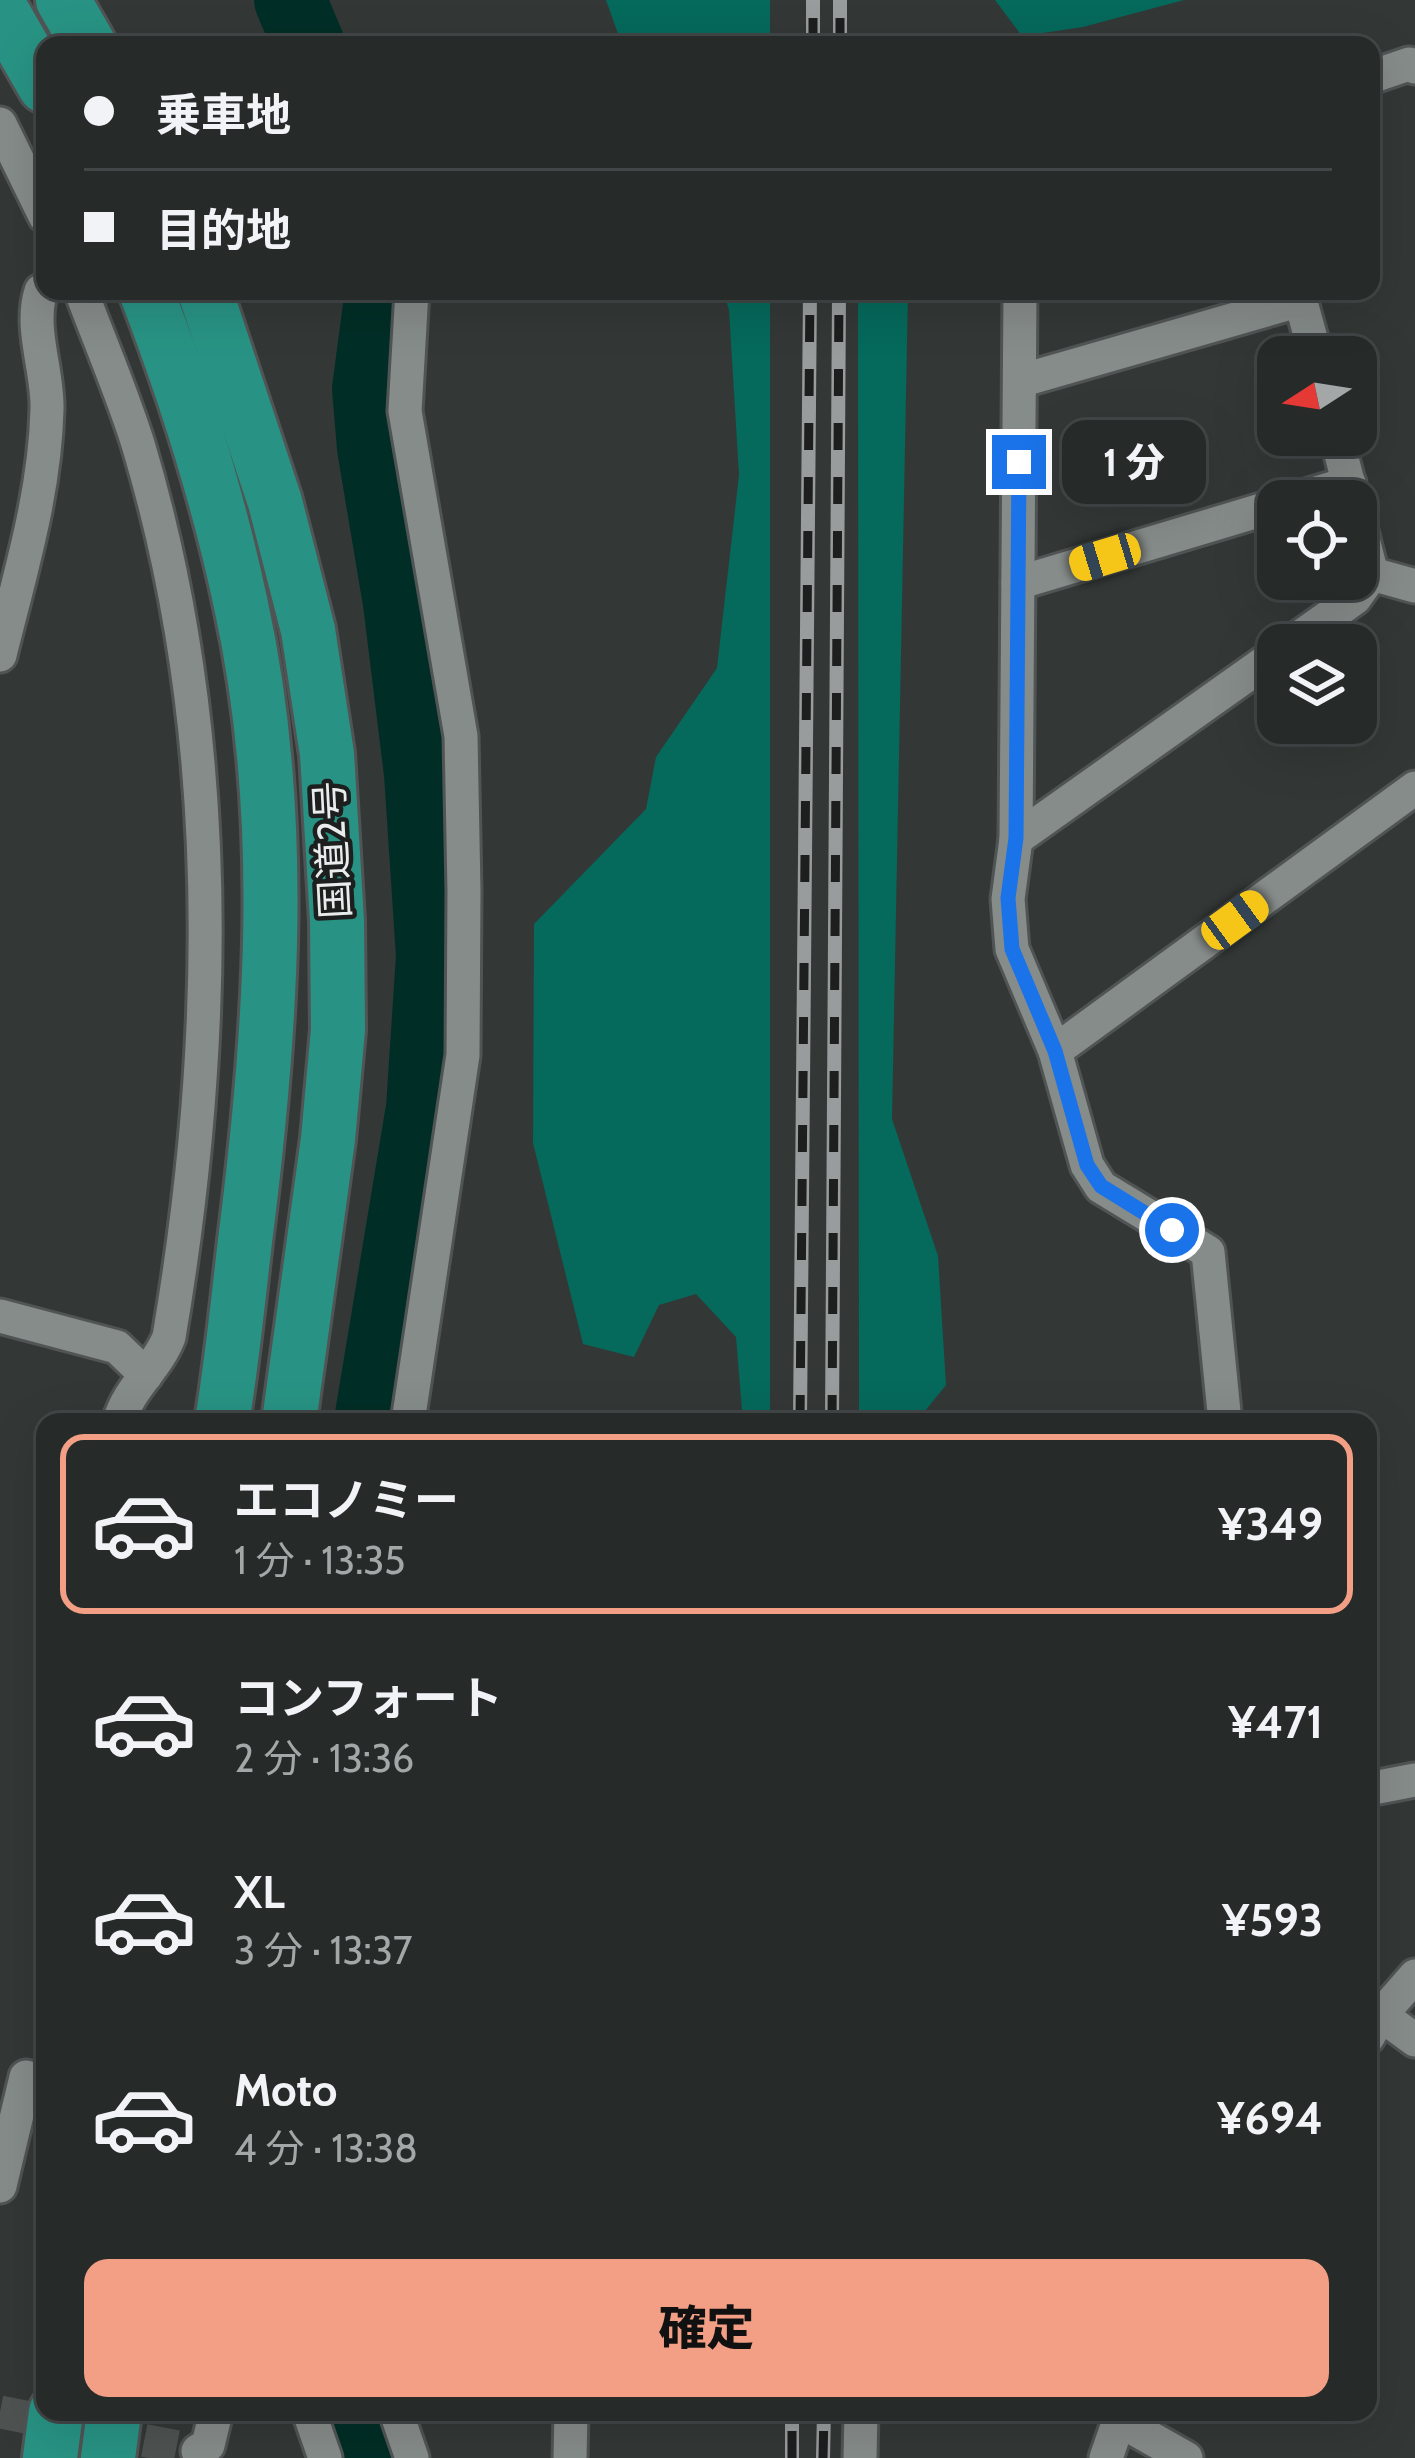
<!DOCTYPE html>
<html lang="ja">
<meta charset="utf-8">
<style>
:root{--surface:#262a29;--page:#2e3231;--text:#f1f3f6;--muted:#a4a7a8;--line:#424646;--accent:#f39f85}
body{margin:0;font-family:Cabin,"Noto Sans JP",sans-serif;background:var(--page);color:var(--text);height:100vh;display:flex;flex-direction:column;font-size:45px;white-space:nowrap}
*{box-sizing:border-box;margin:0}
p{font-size:39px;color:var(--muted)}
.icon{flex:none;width:66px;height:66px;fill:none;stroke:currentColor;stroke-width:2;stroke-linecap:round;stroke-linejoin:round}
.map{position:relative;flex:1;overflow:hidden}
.details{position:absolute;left:36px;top:1413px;width:1341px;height:1008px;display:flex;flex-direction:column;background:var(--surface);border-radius:24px;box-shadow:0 12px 48px #0002,0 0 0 3px var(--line)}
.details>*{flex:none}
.hud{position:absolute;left:36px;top:36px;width:1344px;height:264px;border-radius:24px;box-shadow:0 12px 48px #0002,0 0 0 3px var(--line);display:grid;align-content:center;height:264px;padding:0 48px;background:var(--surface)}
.needle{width:78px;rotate:258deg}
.fabs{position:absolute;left:1257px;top:336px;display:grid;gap:24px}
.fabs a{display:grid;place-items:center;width:120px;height:120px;border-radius:24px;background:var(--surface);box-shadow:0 12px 48px #0002,0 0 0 3px var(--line);font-size:60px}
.end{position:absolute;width:54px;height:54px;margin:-27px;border:15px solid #1a73e8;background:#fff;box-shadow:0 0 0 6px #fff}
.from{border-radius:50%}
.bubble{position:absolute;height:84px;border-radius:24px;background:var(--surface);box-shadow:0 12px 48px #0002,0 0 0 3px var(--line);font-size:39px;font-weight:800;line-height:84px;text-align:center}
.car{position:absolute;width:36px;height:72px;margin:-36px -18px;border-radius:15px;box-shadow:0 0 9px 3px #0007;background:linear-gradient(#f5c518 24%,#345 0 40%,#f5c518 0 76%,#345 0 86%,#f5c518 0)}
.hud b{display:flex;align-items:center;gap:42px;height:114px;font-size:45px}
.hud b+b{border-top:3px solid var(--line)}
.hud i{width:30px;height:30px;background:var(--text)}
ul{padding:21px 0 0;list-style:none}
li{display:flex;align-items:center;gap:36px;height:180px;margin:0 24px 18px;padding:0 24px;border:6px solid transparent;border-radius:24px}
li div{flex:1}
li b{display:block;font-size:45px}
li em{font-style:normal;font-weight:800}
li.on{border-color:var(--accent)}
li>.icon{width:108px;height:108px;stroke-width:1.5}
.primary-button{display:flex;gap:24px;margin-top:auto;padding:24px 48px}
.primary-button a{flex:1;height:138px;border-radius:24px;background:var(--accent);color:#111;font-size:48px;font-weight:800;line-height:138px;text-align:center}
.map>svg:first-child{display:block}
.green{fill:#05695b}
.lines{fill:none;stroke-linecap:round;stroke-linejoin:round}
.river{stroke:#002e26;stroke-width:72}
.minor-tunnel{stroke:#4e5352;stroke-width:33;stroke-dasharray:33 16;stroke-linecap:butt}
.minor-casing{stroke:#515454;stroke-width:39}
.trunk-casing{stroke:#515454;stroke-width:60}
.path{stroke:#707574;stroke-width:8;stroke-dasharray:6 6;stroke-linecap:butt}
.minor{stroke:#868c8a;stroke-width:33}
.trunk{stroke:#289384;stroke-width:54}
.rail-casing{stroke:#989c9c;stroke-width:14}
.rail{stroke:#1c1f1e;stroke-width:9;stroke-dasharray:27;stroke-linecap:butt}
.route{stroke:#1a73e8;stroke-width:15}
.labels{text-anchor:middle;stroke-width:9;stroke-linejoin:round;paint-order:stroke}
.street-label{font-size:39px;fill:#e9ecec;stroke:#1c1f1e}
</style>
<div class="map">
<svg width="1415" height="2458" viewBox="0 0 1415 2458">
<rect width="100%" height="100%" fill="#333837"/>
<g class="green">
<path d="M606,0h164v45h-148z"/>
<path d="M995,0h189l-101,27 -61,9z"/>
<path d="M723,291h47v1131h-27l-7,-85 -40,-43 -37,11 -25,52 -51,-13 -50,-201 1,-219 112,-115 10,-52 61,-89 22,-193 -10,-165z"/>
<path d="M858,291h50l-16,828 46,137 8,129 -30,37h-57z"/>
</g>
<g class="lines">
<g class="river">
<path d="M290,0l19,45"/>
<path d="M371,1415l51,-307 10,-152 -12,-182 -21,-171 -26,-155 -5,-59 13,-98"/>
<path d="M353,2412l16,46"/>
</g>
<path class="minor-tunnel" d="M0,2412l198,39"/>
<g class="minor-casing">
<g id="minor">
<path d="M1371,77l38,-13 6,3"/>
<path d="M0,124l45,92"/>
<path d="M81,291c19,51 41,102 57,153 87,290 81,598 31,893 -12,31 -41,52 -50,85"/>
<path d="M1020,291l-4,548 -8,60 4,50 43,102 32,114 14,22 107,65 17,170"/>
<path d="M1298,291l18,66"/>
<path d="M1020,381l281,-81"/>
<path d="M1336,435l17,66"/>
<path d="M1290,501l59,-18"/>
<path d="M1372,574l43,12"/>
<path d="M1018,583l260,-78"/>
<path d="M1289,645l66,-47 17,-24 -16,-62"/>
<path d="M0,655c20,-81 45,-162 47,-246 1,-39 -18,-81 -6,-118l4,-2"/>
<path d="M1016,839l262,-186"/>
<path d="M1055,1051l360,-263"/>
<path d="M0,1316l117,31 29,28"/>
<path d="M408,1422l55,-367 1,-164 -3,-155 -56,-325 7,-120"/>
<path d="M1368,1789l47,-9"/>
<path d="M1381,2015l34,25"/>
<path d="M1368,2037l13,-22 34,-39"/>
<path d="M0,2186l26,-109"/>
<path d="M309,2412l16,46"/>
<path d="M396,2412l16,46"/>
<path d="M1117,2419l69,39"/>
<path d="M198,2451l10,-6 8,-33"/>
<path d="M570,2458l1,-46"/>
<path d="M860,2458l1,-46"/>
<path d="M1106,2458l16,-46"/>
</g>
</g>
<g class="trunk-casing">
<g id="trunk">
<path d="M63,0l26,45"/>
<path d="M0,8l45,78"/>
<path d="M146,291c40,104 72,205 95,314 46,210 31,425 4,636 -7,60 -13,121 -23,181"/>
<path d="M205,291l70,211 33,128 19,124 10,167 1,109 -10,109 -39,283"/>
<path d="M50,2458l6,-46"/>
<path d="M108,2458l6,-46"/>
</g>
</g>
<path class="path" d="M1155,1422l24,-3 12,3"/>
<use href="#minor" class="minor"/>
<use href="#trunk" class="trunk"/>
<g class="rail-casing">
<g id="rail">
<path d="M813,45v-45"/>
<path d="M840,45v-45"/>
<path d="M800,1422l10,-1131"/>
<path d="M832,1422l7,-1131"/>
<path d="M792,2458v-46"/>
<path d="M823,2458l1,-46"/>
</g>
</g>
<use href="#rail" class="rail"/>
</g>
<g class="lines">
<path class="route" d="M1019,462l-3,376 -8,60 4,51 43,102 32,114 14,21 71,44"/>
</g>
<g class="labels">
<g class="street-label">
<text transform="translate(332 850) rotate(-93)" y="14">国道2号</text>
</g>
</g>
</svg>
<div class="fabs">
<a><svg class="needle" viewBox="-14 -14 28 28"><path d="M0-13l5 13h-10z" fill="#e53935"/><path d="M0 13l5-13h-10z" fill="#a4a7a8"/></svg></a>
<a><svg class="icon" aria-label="locate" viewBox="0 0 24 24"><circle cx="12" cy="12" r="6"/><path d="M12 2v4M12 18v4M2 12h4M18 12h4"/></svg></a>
<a><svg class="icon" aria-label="layers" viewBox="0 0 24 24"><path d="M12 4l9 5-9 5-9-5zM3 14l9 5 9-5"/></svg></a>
</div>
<i class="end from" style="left:1172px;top:1230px"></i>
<i class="end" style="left:1019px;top:462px"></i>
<div class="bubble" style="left:1062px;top:420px;width:144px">1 分</div>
<i class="car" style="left:1105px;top:557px;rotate:253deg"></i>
<i class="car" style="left:1235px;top:920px;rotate:54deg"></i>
<div class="hud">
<b><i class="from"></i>乗車地</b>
<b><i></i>目的地</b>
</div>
<section class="details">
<ul>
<li class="on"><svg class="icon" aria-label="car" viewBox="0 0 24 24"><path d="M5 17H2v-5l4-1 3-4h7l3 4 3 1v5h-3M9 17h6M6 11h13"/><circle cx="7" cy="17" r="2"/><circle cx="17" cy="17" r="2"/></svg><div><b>エコノミー</b><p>1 分 · 13:35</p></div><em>¥349</em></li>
<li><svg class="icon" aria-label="car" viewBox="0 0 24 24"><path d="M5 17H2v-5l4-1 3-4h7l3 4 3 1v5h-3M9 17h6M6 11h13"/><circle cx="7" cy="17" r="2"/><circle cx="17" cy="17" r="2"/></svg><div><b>コンフォート</b><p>2 分 · 13:36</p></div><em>¥471</em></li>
<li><svg class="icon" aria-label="car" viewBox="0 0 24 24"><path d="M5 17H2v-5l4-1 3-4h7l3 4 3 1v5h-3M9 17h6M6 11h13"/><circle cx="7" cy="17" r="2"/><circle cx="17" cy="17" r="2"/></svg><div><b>XL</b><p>3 分 · 13:37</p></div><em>¥593</em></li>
<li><svg class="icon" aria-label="car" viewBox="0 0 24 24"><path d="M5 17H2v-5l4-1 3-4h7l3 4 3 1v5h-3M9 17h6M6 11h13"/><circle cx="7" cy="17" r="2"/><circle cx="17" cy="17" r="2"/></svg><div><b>Moto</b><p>4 分 · 13:38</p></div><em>¥694</em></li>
</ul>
<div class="primary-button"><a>確定</a></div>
</section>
</div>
